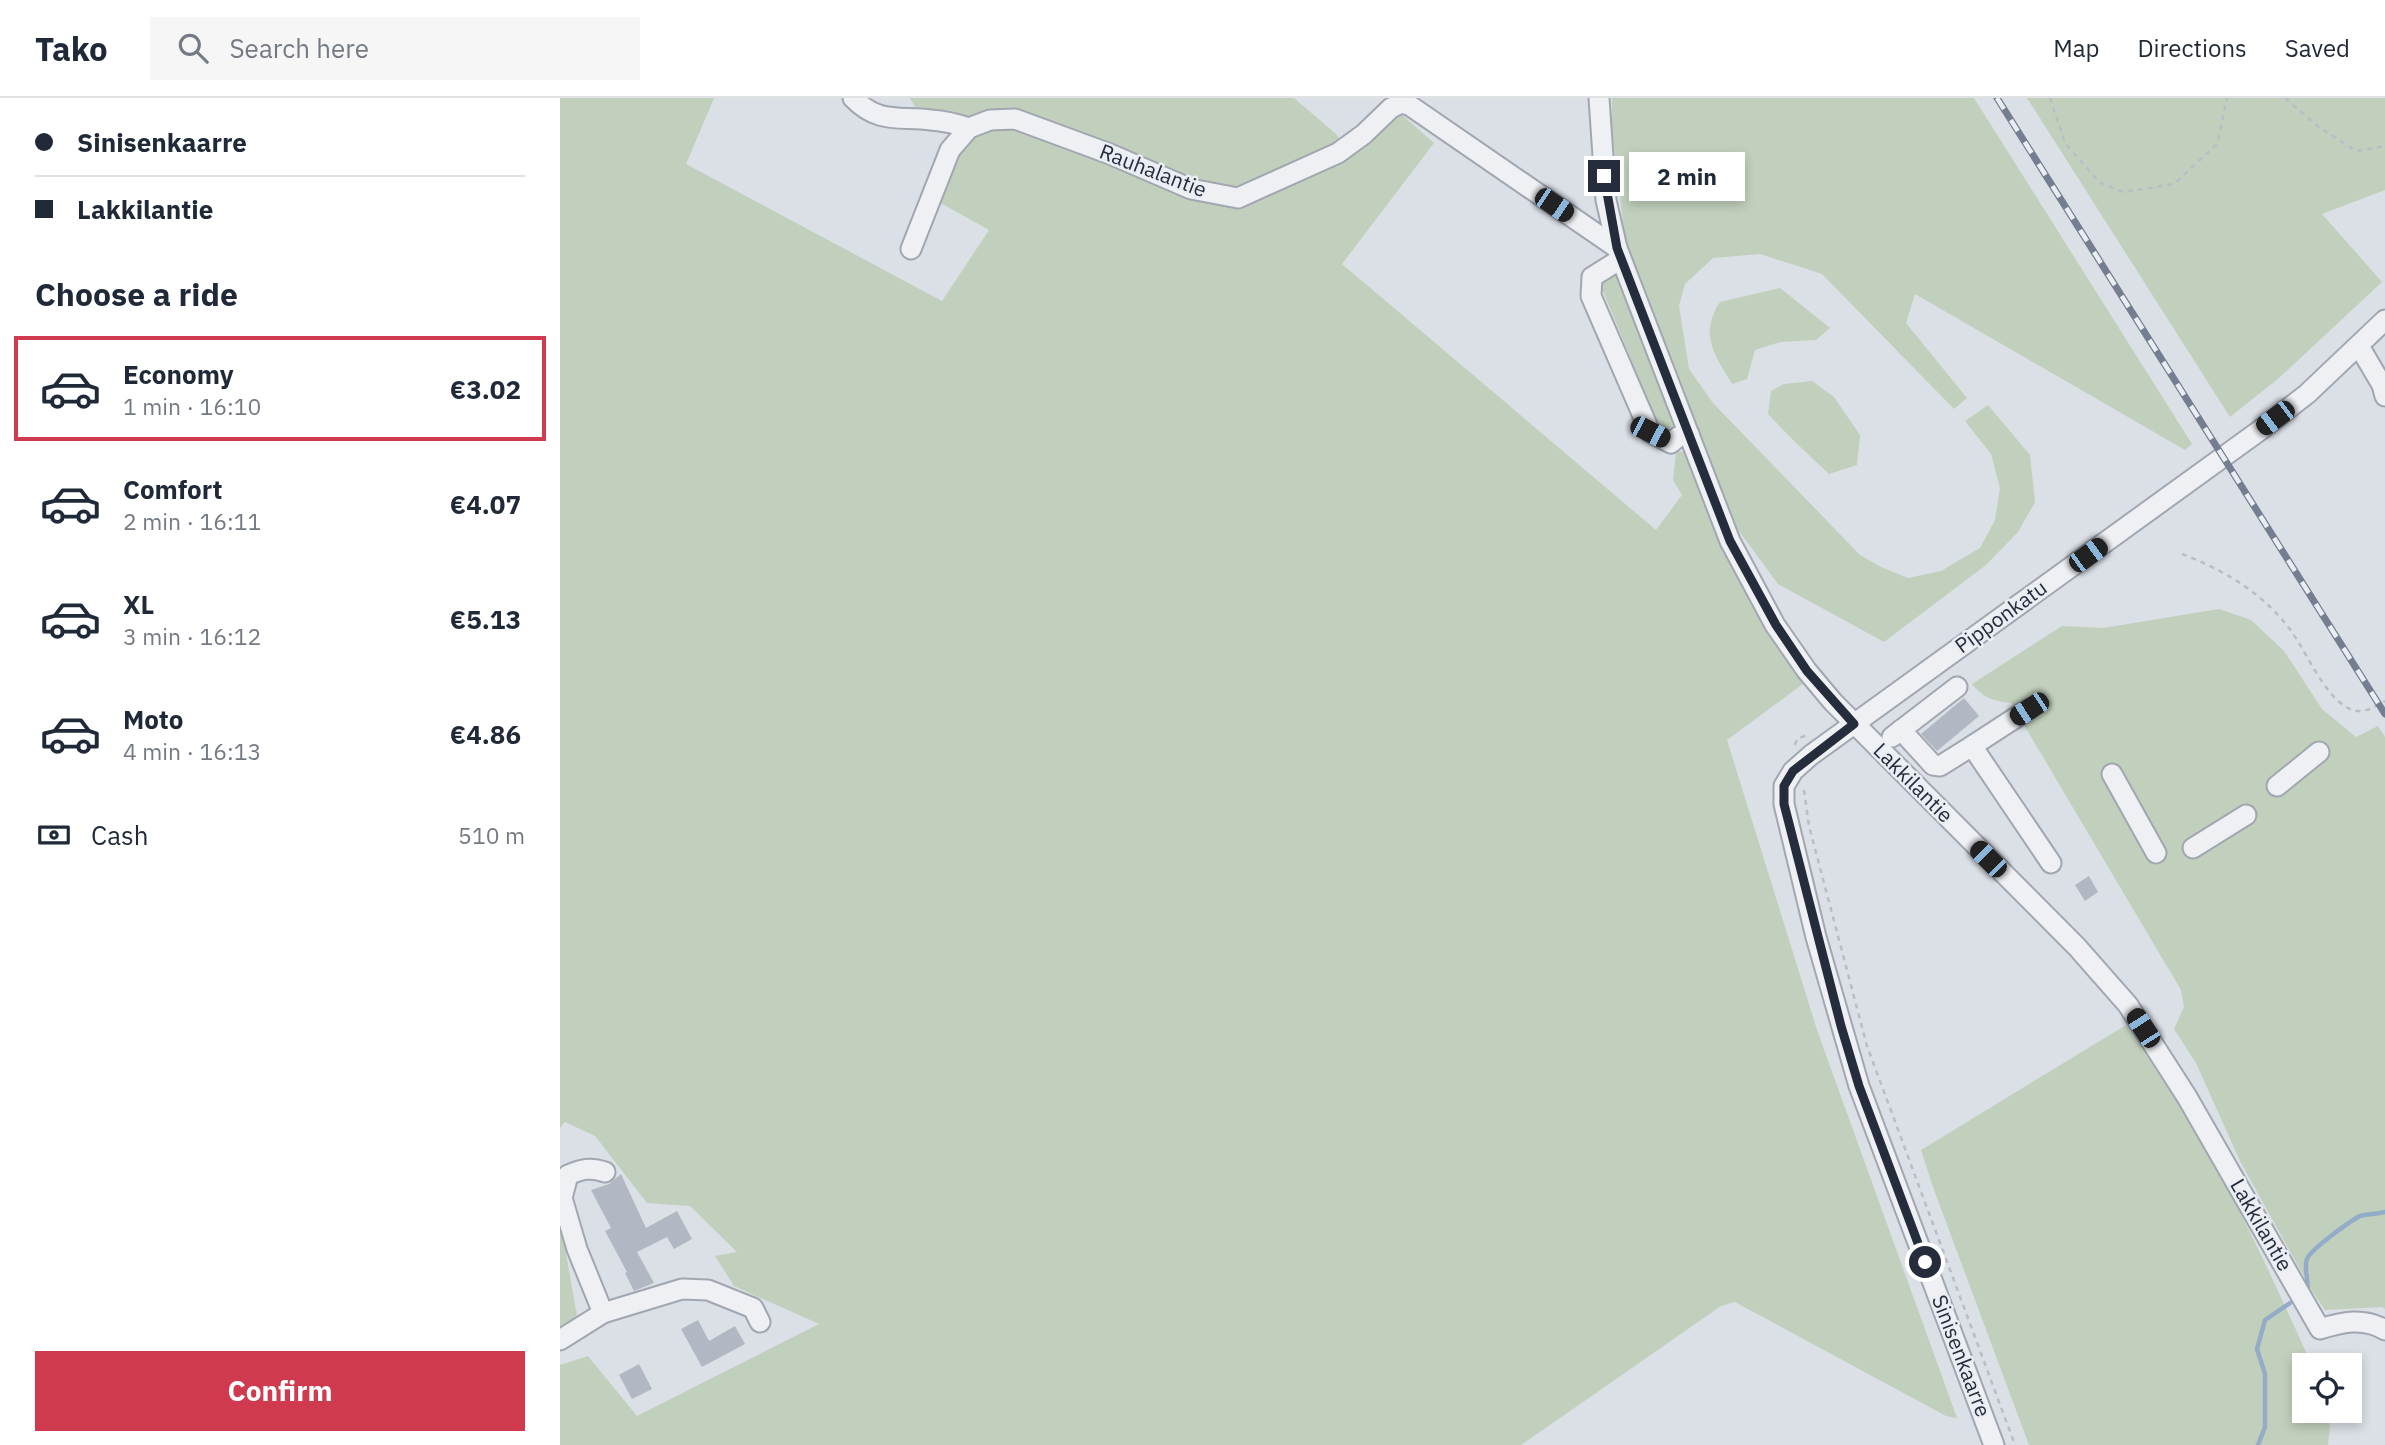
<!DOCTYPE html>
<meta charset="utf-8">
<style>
:root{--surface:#fff;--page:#f6f6f7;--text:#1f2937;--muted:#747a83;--line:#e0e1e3;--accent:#d03a4e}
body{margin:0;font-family:"IBM Plex Sans",sans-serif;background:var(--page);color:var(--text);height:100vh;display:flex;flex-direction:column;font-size:26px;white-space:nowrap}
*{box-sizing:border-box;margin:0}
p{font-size:23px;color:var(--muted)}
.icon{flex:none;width:38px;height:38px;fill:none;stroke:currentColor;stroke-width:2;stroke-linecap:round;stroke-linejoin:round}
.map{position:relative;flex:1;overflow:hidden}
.details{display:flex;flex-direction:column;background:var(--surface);width:560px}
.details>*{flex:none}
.banner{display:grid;align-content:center;height:154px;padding:0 35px;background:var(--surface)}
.tools{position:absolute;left:1732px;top:1255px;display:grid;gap:14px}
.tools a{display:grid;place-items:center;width:70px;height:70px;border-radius:0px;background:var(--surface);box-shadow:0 4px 10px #0003;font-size:35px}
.end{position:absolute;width:32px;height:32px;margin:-16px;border:9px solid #252d3c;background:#fff;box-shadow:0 0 0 4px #fff}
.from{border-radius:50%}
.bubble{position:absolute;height:49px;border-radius:0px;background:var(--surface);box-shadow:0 4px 10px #0003;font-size:23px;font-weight:700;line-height:49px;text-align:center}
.car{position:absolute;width:21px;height:42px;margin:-21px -10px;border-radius:9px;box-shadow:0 0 5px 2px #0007;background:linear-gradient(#222 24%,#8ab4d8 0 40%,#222 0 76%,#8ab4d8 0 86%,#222 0)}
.banner b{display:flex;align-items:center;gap:24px;height:66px;font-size:26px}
.banner b+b{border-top:2px solid var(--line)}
.banner i{width:18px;height:18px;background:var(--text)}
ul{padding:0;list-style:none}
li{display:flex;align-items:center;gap:21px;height:105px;margin:0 14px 10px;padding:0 21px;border:4px solid transparent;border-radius:0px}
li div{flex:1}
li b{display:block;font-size:26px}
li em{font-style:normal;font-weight:700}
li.current{border-color:var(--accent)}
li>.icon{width:63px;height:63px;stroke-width:1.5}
h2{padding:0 35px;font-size:32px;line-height:84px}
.pay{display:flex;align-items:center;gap:18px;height:77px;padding:0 35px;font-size:26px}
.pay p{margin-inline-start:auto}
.button{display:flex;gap:14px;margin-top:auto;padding:14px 35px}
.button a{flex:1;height:80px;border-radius:0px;background:var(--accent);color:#fff;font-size:28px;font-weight:700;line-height:80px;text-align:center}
header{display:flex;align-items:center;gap:42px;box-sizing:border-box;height:98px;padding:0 35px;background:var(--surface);border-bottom:2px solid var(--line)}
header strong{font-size:33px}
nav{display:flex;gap:38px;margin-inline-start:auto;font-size:24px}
.search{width:490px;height:63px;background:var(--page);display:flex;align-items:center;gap:18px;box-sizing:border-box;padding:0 24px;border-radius:0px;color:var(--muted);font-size:26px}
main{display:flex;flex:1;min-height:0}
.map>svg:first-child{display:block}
.green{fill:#c1d0bc}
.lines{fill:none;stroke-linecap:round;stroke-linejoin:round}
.stream{stroke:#94acc8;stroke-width:4.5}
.building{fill:#b2b8c3}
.minor-casing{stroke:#a1a6b0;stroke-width:23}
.path{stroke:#babdc4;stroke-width:2.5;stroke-dasharray:5 5;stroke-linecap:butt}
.minor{stroke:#eef0f4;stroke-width:19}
.rail-casing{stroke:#747e90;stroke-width:7}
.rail{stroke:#eaeef4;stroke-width:4.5;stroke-dasharray:13;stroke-linecap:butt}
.route{stroke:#252d3c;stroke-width:9}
.labels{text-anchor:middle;stroke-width:5;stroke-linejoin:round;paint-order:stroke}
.street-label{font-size:21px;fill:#252d3c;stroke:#eaeef4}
</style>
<header>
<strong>Tako</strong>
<div class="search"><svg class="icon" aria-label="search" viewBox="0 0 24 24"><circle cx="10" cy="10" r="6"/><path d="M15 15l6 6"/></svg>Search here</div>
<nav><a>Map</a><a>Directions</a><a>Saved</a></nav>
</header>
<main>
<section class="details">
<div class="banner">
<b><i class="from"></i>Sinisenkaarre</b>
<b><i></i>Lakkilantie</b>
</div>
<h2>Choose a ride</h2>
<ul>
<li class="current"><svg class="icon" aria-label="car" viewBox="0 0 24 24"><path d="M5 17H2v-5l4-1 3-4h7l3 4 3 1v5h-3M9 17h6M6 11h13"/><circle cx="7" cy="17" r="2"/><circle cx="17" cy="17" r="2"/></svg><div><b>Economy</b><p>1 min · 16:10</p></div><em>€3.02</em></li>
<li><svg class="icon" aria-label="car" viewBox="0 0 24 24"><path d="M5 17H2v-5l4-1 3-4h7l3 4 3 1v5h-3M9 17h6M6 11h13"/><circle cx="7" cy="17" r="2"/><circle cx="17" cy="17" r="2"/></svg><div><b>Comfort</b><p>2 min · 16:11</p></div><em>€4.07</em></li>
<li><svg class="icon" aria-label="car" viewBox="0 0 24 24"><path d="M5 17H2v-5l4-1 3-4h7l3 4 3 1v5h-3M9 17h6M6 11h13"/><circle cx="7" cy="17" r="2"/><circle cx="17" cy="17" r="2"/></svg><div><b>XL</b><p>3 min · 16:12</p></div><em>€5.13</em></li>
<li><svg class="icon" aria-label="car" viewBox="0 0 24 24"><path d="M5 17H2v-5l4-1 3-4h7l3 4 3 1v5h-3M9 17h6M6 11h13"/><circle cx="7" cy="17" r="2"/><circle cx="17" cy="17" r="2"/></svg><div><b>Moto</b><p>4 min · 16:13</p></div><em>€4.86</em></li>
</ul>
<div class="pay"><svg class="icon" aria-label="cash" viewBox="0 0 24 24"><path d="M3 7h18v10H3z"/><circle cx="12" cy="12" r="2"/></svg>Cash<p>510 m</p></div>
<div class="button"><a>Confirm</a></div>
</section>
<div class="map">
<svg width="1825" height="1347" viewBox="0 0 1825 1347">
<rect width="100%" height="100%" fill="#dbdfe6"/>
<g class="green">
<path d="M0,0h154l-28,66 256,137 47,-71 -61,-34 49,-72 -62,-17 -5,-9h384l42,36 10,15 55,-35 33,29 -92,121 314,266 26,-35 -9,-15 3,-28 11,-1 86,186 30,47 -76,56 90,290 140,388 -11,-2 -211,-114 -14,4 -200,139h-961v-80l28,-9 49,60 182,-92 -85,-38 -19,-30 22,-4 -47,-46 -43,-3 -52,-67 -30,-14 -5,6z"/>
<path d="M1052,0h362l218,346 -7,6 -270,-156 -9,29 61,75 -13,11 -132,-135 -62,-20 -47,4 -28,26 -6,22 10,63 24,34 147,152 21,12 27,11 33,-7 39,-23 15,-28 5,-32 -9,-34 -26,-33 23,-16 42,50 5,47 -17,30 -32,33 -102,77 -106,-58 -53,-72 -100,-273 -13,-109z"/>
<path d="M1467,0h358v92l-63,24 60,68 -103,96 -49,39z"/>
<path d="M1056,172l62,158 -18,1 -60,-145z"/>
<path d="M1220,190l50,40 -14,12 -36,2 -25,8 -8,29 -15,5c-18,-30 -33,-49 -12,-82z"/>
<path d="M1252,283l22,16 26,38 -3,30 -28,9 -35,-33 -26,-27 3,-23 13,-7z"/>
<path d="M1659,511l32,11 33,31 38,58 34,28 22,-11 7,11v572l-3,-2 -57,3 -13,-19 -72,-130 -44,-98 -22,-34 10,-22 -3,-17 -170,-287c-17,-2 -28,-5 -39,-19l90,-58 41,2z"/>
<path d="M1566,927c22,33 45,65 65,99 47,77 84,160 121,241h-7v45l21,1 4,15 -2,19h-299l-96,-258 -12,-37z"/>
<path d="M0,1121l18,103 -18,11z"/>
</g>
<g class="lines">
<g class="stream">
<path d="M1747,1194c3,-11 -4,-22 0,-33 4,-10 41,-36 51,-42 8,-4 18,-2 27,-5"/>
<path d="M1698,1347l7,-18v-53l-8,-25 8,-29 25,-17"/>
</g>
</g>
<g class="building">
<path d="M1404,600l15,18 -42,35 -16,-17z"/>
<path d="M1529,778l9,16 -13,9 -10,-16z"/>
<path d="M61,1076l25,54 31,-17 15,28 -18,10 -7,-12 -30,15 17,31 -20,8 -9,-18 2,-1 -22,-41 6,-3 -20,-38 18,-6z"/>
<path d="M138,1222l11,21 26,-15 10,18 -43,23 -21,-38z"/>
<path d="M79,1266l13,25 -20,10 -13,-24z"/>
</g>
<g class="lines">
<g class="minor-casing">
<g id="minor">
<path d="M293,0c25,26 46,18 78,22 13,1 26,4 38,8"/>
<path d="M1039,0l7,102 11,48 113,293 45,84 32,46 26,31 244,245 51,58 59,92 133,232c22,-7 44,-12 65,1"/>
<path d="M351,151l39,-99 19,-22 21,-8 25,-1 95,35 81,35 47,9 100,-45 26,-19 27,-26 10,-5 8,2 208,143"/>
<path d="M1061,161l-29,18 -1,19 59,136 21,11 7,-6 11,-3"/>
<path d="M1799,248l23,39 3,11"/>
<path d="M1341,632l32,35 7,1 32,-20 79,117"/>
<path d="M1332,639l65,-50"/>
<path d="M1412,648l57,-37"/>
<path d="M1552,676l44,79"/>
<path d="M1717,688l42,-34"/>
<path d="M1633,750l53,-33"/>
<path d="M43,1215l-26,-64 -15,-51 6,-23c14,-6 22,-8 37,-3"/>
<path d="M0,1242l43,-27 79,-24 26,1 45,18 7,14"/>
<path d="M1434,1347l-135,-359 -43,-149 -32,-133v-18l9,-15 18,-16 448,-324 48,-37 78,-74"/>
</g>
</g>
<g class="path">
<path d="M1490,0l15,45 34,39 24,10 51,-8 43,-40 10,-46"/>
<path d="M1725,0l31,27 40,26 29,-5"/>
<path d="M1622,456c39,15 76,36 103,69 20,23 37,73 65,86 14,6 23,-2 35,-8"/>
<path d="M1235,647l2,-6 10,-4"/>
<path d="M1244,692l5,36 58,220 148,399"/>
</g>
<use href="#minor" class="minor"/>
<g class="rail-casing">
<path id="rail" d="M1437,0l388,616"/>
</g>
<use href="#rail" class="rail"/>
</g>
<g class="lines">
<path class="route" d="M1044,78l13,72 113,293 46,84 31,46 47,53 -61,47 -9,15v18l57,222 18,60 66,176"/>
</g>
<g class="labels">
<g class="street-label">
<text transform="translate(593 73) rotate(21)" y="7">Rauhalantie</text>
<text transform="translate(1441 519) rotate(-36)" y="7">Pipponkatu</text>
<text transform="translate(1353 685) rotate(45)" y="7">Lakkilantie</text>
<text transform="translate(1701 1127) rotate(60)" y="7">Lakkilantie</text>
<text transform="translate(1401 1258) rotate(69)" y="7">Sinisenkaarre</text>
</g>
</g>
</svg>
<div class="tools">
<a><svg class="icon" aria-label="locate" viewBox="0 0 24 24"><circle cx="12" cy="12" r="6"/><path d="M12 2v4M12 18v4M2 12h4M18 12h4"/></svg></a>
</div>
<i class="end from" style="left:1365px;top:1164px"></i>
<i class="end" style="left:1044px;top:78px"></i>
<div class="bubble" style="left:1069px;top:54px;width:116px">2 min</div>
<i class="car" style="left:994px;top:107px;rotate:124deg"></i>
<i class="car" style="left:1715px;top:320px;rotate:233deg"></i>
<i class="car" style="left:1090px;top:334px;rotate:117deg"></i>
<i class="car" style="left:1528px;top:457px;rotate:54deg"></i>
<i class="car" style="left:1469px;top:611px;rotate:237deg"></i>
<i class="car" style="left:1428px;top:761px;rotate:315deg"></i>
<i class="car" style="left:1583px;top:930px;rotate:327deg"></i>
</div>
</main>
